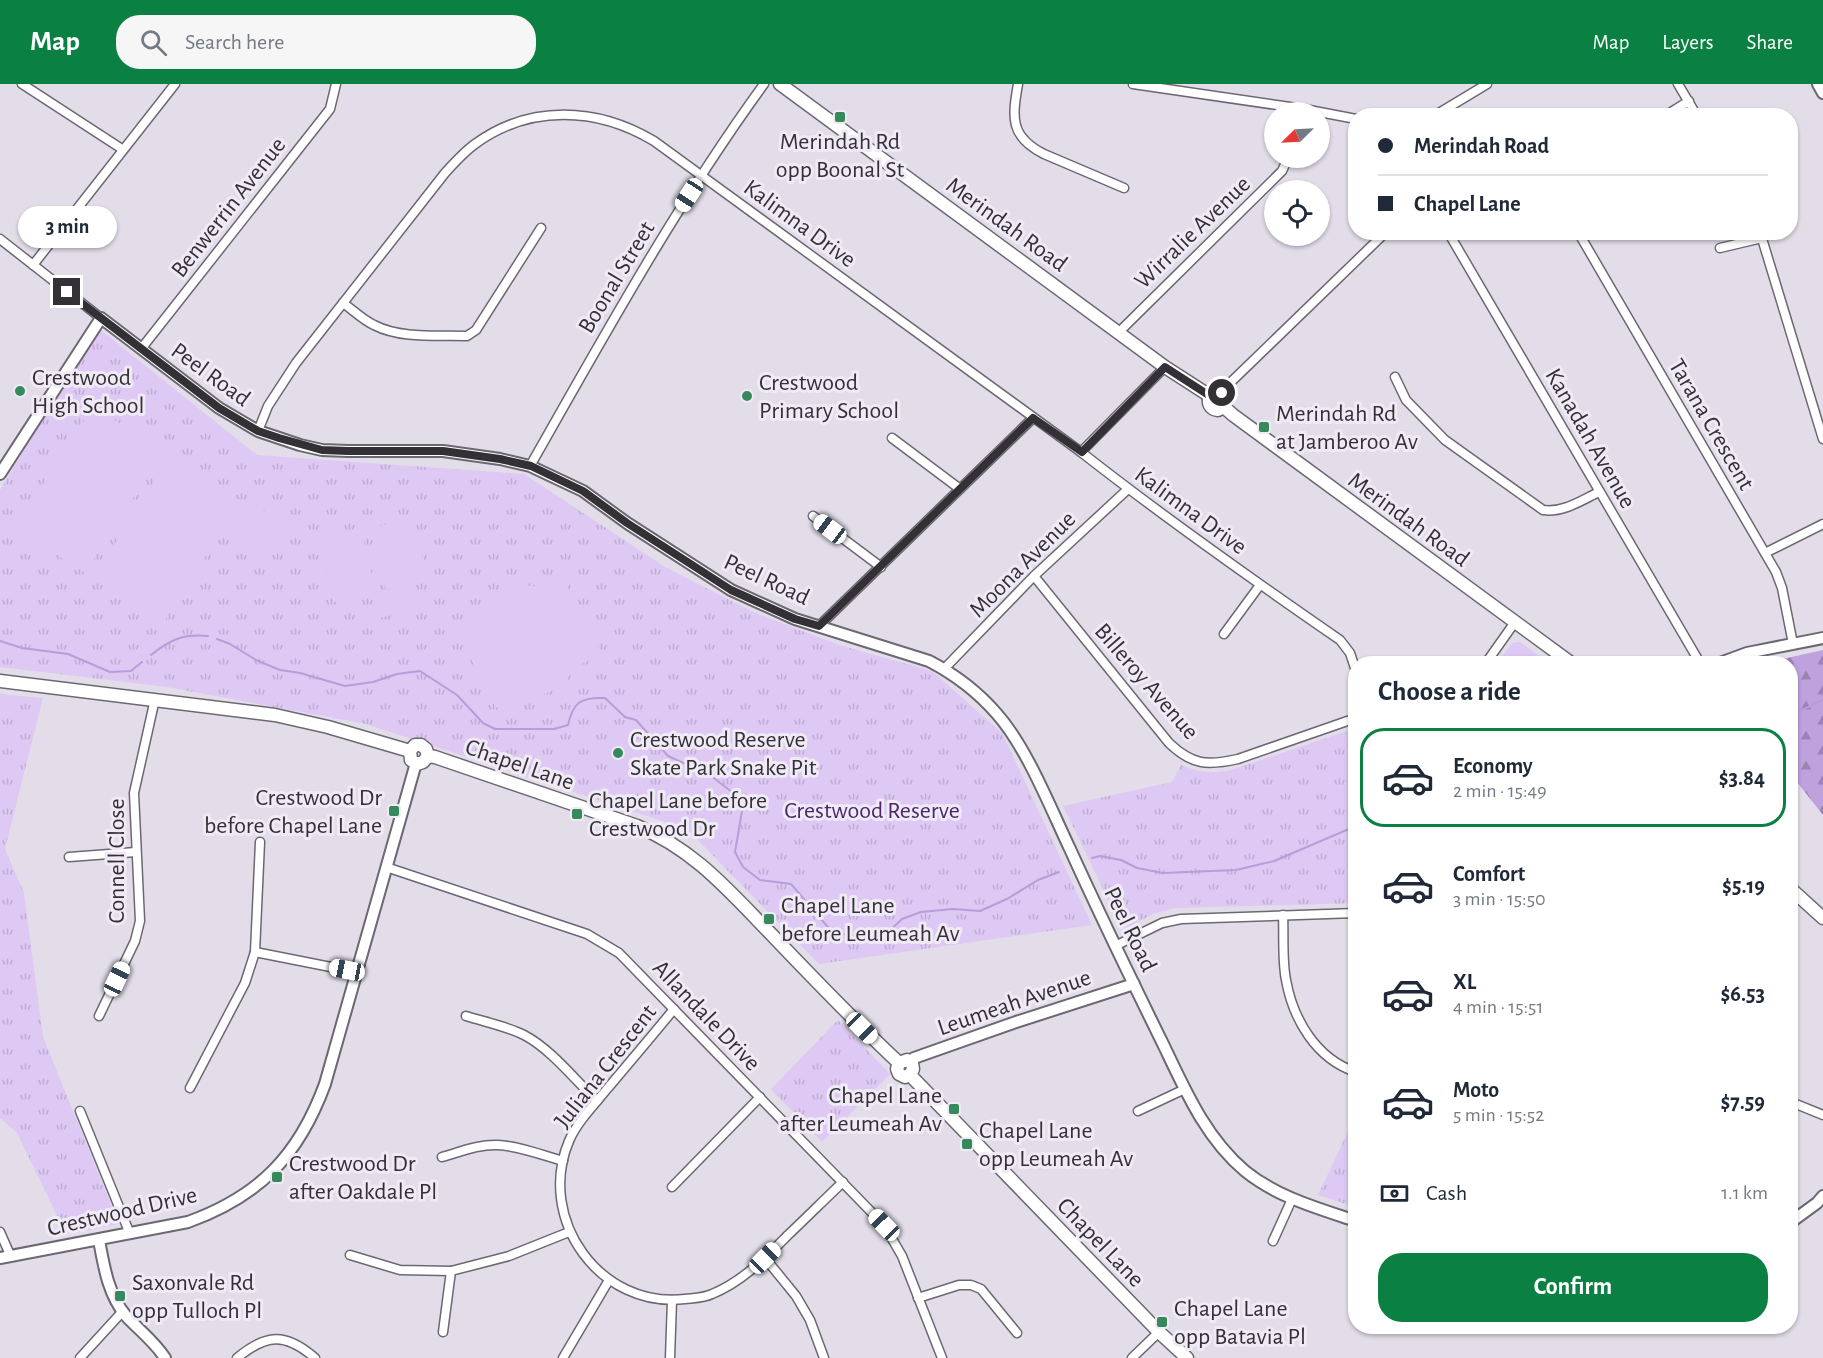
<!DOCTYPE html>
<meta charset="utf-8">
<style>
:root{--surface:#fff;--page:#f6f6f7;--text:#1f2937;--muted:#747a83;--line:#e0e1e3;--accent:#0b8043}
body{margin:0;font-family:"Alegreya Sans",sans-serif;background:var(--page);color:var(--text);height:100vh;display:flex;flex-direction:column;font-size:22px;white-space:nowrap}
*{box-sizing:border-box;margin:0}
p{font-size:20px;color:var(--muted)}
.icon{flex:none;width:33px;height:33px;fill:none;stroke:currentColor;stroke-width:2;stroke-linecap:round;stroke-linejoin:round}
.map{position:relative;flex:1;overflow:hidden}
.side{position:absolute;left:1348px;top:572px;width:450px;height:678px;display:flex;flex-direction:column;background:var(--surface);border-radius:24px;box-shadow:0 2px 4px #0004}
.side>*{flex:none}
.guide{position:absolute;left:1348px;top:24px;width:450px;height:132px;border-radius:24px;box-shadow:0 2px 4px #0004;display:grid;align-content:center;height:132px;padding:0 30px;background:var(--surface)}
.needle{width:39px;rotate:246deg}
.controls{position:absolute;left:1264px;top:18px;display:grid;gap:12px}
.controls a{display:grid;place-items:center;width:66px;height:66px;border-radius:50%;background:var(--surface);box-shadow:0 2px 4px #0004;font-size:30px}
.end{position:absolute;width:27px;height:27px;margin:-14px;border:8px solid #333135;background:#fff;box-shadow:0 0 0 3px #fff}
.from{border-radius:50%}
.bubble{position:absolute;height:42px;border-radius:21px;background:var(--surface);box-shadow:0 2px 4px #0004;font-size:20px;font-weight:700;line-height:42px;text-align:center}
.car{position:absolute;width:18px;height:36px;margin:-18px -9px;border-radius:8px;box-shadow:0 0 4px 2px #0007;background:linear-gradient(#fff 24%,#345 0 40%,#fff 0 76%,#345 0 86%,#fff 0)}
.guide b{display:flex;align-items:center;gap:21px;height:57px;font-size:22px}
.guide b+b{border-top:2px solid var(--line)}
.guide i{width:15px;height:15px;background:var(--text)}
ul{padding:0;list-style:none}
li{display:flex;align-items:center;gap:18px;height:99px;margin:0 12px 9px;padding:0 18px;border:3px solid transparent;border-radius:24px}
li div{flex:1}
li b{display:block;font-size:22px}
li em{font-style:normal;font-weight:700}
li.selected{border-color:var(--accent)}
li>.icon{width:54px;height:54px;stroke-width:1.5}
h2{padding:0 30px;font-size:27px;line-height:72px}
.pay{display:flex;align-items:center;gap:15px;height:66px;padding:0 30px;font-size:22px}
.pay p{margin-inline-start:auto}
.button{display:flex;gap:12px;margin-top:auto;padding:12px 30px}
.button a{flex:1;height:69px;border-radius:24px;background:var(--accent);color:#fff;font-size:24px;font-weight:700;line-height:69px;text-align:center}
header{display:flex;align-items:center;gap:36px;box-sizing:border-box;height:84px;padding:0 30px;background:var(--accent);color:#fff}
header strong{font-size:28px}
nav{display:flex;gap:33px;margin-inline-start:auto;font-size:21px}
.search{width:420px;height:54px;background:var(--page);display:flex;align-items:center;gap:15px;box-sizing:border-box;padding:0 21px;border-radius:24px;color:var(--muted);font-size:22px}
.map>svg:first-child{display:block}
.forest{fill:url(#forest-firs)}
.park{fill:url(#park-tufts)}
.pitch{fill:#ddc9f4}
.lines{fill:none;stroke-linecap:round;stroke-linejoin:round}
.stream{stroke:#b99dd8;stroke-width:2}
.minor-casing{stroke:#6c6871;stroke-width:11}
.tertiary-casing{stroke:#6c6871;stroke-width:14}
.secondary-casing{stroke:#6c6871;stroke-width:15}
.minor{stroke:#fff;stroke-width:8}
.tertiary{stroke:#fff;stroke-width:10}
.secondary{stroke:#fff;stroke-width:12}
.route{stroke:#333135;stroke-width:8}
.poi-dot{fill:#36895b;stroke:#efeaf5;stroke-width:2}
.labels{text-anchor:middle;stroke-width:6;stroke-linejoin:round;paint-order:stroke}
.poi-label{font-size:24px;fill:#333135;stroke:#efeaf5;text-anchor:start}
.street-label{font-size:24px;fill:#333135;stroke:#efeaf5}
.park-label{font-size:24px;fill:#4c266c;stroke:#efeaf5}
</style>
<header>
<strong>Map</strong>
<div class="search"><svg class="icon" aria-label="search" viewBox="0 0 24 24"><circle cx="10" cy="10" r="6"/><path d="M15 15l6 6"/></svg>Search here</div>
<nav><a>Map</a><a>Layers</a><a>Share</a></nav>
</header>
<div class="map">
<svg width="1823" height="1274" viewBox="0 0 1823 1274">
<defs>
<pattern id="forest-firs" width="22" height="20" patternUnits="userSpaceOnUse" patternTransform="scale(1.5)"><rect width="22" height="20" fill="#bea1dd"/><path d="M5 1l3.5 6h-7zM16 11l3.5 6h-7z" fill="#9b84b4"/></pattern>
<pattern id="park-tufts" width="24" height="20" patternUnits="userSpaceOnUse" patternTransform="scale(1.5)"><rect width="24" height="20" fill="#ddc9f4"/><path d="M3 7l-1-3M5 7V3M7 7l1-3M15 17l-1-3M17 17v-4M19 17l1-3" fill="none" stroke="#beadd2"/></pattern>
</defs>
<rect width="100%" height="100%" fill="#e2dde8"/>
<path class="forest" d="M1823,566v165l-30,-38 -2,1v-115h-26z"/>
<g class="park">
<path d="M98,244l159,127 267,19 141,93 88,45 86,33 93,26 70,62 90,192 -273,39 -132,-135 -321,-105 -199,-37 -167,-20v-177z"/>
<path d="M1520,558l29,21h-52l15,-20z"/>
<path d="M0,610l43,4 -38,151 19,44 19,144 76,187 -53,10 -49,-101 -17,-15z"/>
<path d="M1356,644v175l-180,5 -23,6 -25,13 -8,-3 -57,-118 109,-24 9,-17c20,8 29,9 50,5z"/>
<path d="M838,936l52,54 -68,68 -51,-53z"/>
<path d="M1356,1031v92l-38,-12z"/>
</g>
<g class="pitch">
<path d="M93,322l70,45 -78,122 -70,-45z"/>
<path d="M170,372l71,45 -78,122 -70,-45z"/>
<path d="M250,417l16,11 -20,33 -17,-10z"/>
<path d="M270,430l16,10 -20,33 -17,-10z"/>
<path d="M413,434l15,62 -42,10 -15,-62z"/>
<path d="M361,446l15,62 -42,10 -15,-62z"/>
<path d="M562,492l40,78 -26,13 -11,15 -15,10 -17,5 -14,-1 -23,12 -40,-78 18,-10 12,-17 13,-11 17,-6 9,-1 15,2z"/>
<path d="M409,512l4,14 -42,10 -4,-14z"/>
<path d="M596,660l12,4 10,-2 14,6 8,-1 3,4 1,5c-13,8 -17,-2 -28,-3 -9,-1 -15,0 -24,-5z"/>
</g>
<g class="lines">
<g class="stream">
<path d="M217,555l13,5 26,16 24,10 20,3 45,13 28,-4 24,-8 23,-3 37,24 26,28 12,6h59l14,-4c5,-23 13,-28 37,-27l20,19 11,3 32,36 42,19 31,24 1,12 -7,41 8,15 17,13 31,4 42,49 39,5 13,-3 17,-16 19,-7 32,-3 27,2 27,-12 31,-19 21,-8"/>
<path d="M0,557l22,7 46,6 42,18 21,-1 11,-9"/>
<path d="M151,571c20,-16 32,-21 57,-19"/>
<path d="M1791,631l32,-15"/>
<path d="M1092,774l8,-2 21,4 16,8 26,5 73,-3 38,-9 82,-35"/>
</g>
<g class="minor-casing">
<g id="minor">
<path d="M22,0l100,65"/>
<path d="M1018,0c-6,34 -8,53 26,70l80,34"/>
<path d="M1133,0l171,25 52,10"/>
<path d="M1678,0l19,32"/>
<path d="M1434,32l53,-32"/>
<path d="M1665,32l24,-15"/>
<path d="M1448,148l252,431"/>
<path d="M1578,148l198,340 6,16 11,56"/>
<path d="M1760,148l63,207"/>
<path d="M0,155l101,79"/>
<path d="M1720,164l42,-10"/>
<path d="M33,181l142,-181"/>
<path d="M343,219c10,7 20,17 31,22 27,14 63,10 93,11l9,-6 65,-102"/>
<path d="M1119,248l163,-161 6,-13"/>
<path d="M141,265l189,-240 6,-25"/>
<path d="M1395,293l11,23 39,40 98,70c20,3 39,-10 56,-18"/>
<path d="M1223,310l2,-5 7,-8 154,-149"/>
<path d="M258,347l10,-25 28,-43 149,-190c9,-10 19,-21 30,-29 55,-40 122,-37 179,-3l427,311c84,66 172,128 259,188l10,13 6,18"/>
<path d="M892,354l68,51"/>
<path d="M1081,368l84,-85"/>
<path d="M530,382c74,-130 146,-261 234,-382"/>
<path d="M813,432l68,51"/>
<path d="M1765,469l58,-29"/>
<path d="M1034,492l135,167c23,22 38,23 69,16l118,-41"/>
<path d="M819,542l214,-208"/>
<path d="M1224,550l36,-49"/>
<path d="M1486,579l29,-41"/>
<path d="M944,585l90,-93 94,-87"/>
<path d="M69,773l67,-5"/>
<path d="M386,783l201,67 32,19 265,272 18,31 40,102"/>
<path d="M1283,831c1,21 -1,45 3,65 7,39 30,79 70,92"/>
<path d="M1115,862l47,-23 19,-4 175,-6"/>
<path d="M255,868l101,20"/>
<path d="M674,925c-22,27 -45,54 -67,80 -13,16 -30,33 -38,52 -33,78 31,168 116,158 9,-1 19,-1 27,-5 30,-12 53,-36 75,-58 19,-18 37,-36 56,-54"/>
<path d="M99,932l36,-75 5,-20 -6,-128 21,-94"/>
<path d="M466,932c19,6 40,10 58,19 27,14 51,45 73,66"/>
<path d="M190,1004l55,-105 10,-31 5,-110"/>
<path d="M1791,1018l32,13"/>
<path d="M80,1027l50,123"/>
<path d="M1138,1027l47,-22"/>
<path d="M442,1073c18,-5 37,-13 56,-12 21,1 44,10 65,16"/>
<path d="M672,1103l88,-90"/>
<path d="M0,1148l11,25"/>
<path d="M1273,1157l19,-42"/>
<path d="M350,1171l50,15 51,1 58,-15 60,-24"/>
<path d="M765,1174l31,38 14,24 14,38"/>
<path d="M918,1214l41,-13h12l10,4 36,44"/>
<path d="M443,1248l8,-61"/>
<path d="M80,1274l43,-47"/>
<path d="M237,1274c29,-24 48,-26 78,0"/>
<path d="M563,1274l46,-78"/>
<path d="M670,1274l2,-58"/>
<path d="M1132,1274l27,-26"/>
</g>
</g>
<g class="tertiary-casing">
<g id="tertiary">
<path d="M1818,0l5,9"/>
<path d="M0,390l101,-156 118,90 39,23 42,14 22,5 26,1h95l57,8 30,7 53,25 44,32 104,67 64,29 134,42c25,13 49,31 68,53 30,34 53,93 73,135 30,66 62,132 94,197 22,46 42,92 81,125 32,26 72,37 111,50"/>
<path d="M1720,579l27,-10 76,-15"/>
<path d="M910,977l4,-3 102,-36 118,-38"/>
<path d="M1791,1138l26,-19 6,-7"/>
<path d="M99,1156c5,27 9,54 27,76 13,14 29,26 39,42"/>
<path d="M0,1174l188,-36c72,-26 111,-67 137,-138l91,-321"/>
</g>
</g>
<g class="secondary-casing">
<g id="secondary">
<path d="M780,0l385,283 45,29"/>
<path d="M1210,312l6,-4 7,2 3,7 -2,6"/>
<path d="M1210,312c-3,7 0,13 8,14l6,-3"/>
<path d="M1224,323l9,8 338,248"/>
<path d="M0,597l275,34 53,12 82,24"/>
<path d="M410,667l1,9 6,4 6,-2 5,-6"/>
<path d="M410,667l5,-6h6l5,4 2,7"/>
<path d="M428,672l7,1 202,69c57,23 93,66 135,109 41,43 83,87 127,128"/>
<path d="M1791,805l32,29"/>
<path d="M899,979l8,-3 5,3 1,6 -3,6"/>
<path d="M899,979l-2,6 2,5 6,3 5,-2"/>
<path d="M910,991l249,257 28,26"/>
</g>
</g>
<use href="#minor" class="minor"/>
<use href="#tertiary" class="tertiary"/>
<use href="#secondary" class="secondary"/>
</g>
<g class="lines">
<path class="route" d="M67,208l152,116 39,23 21,7 43,12 26,1h95l57,8 31,7 52,25 44,32 104,67 64,29 24,7 214,-208 49,34 83,-85 45,29 6,-4 6,1"/>
</g>
<g class="poi-dot">
<rect x="834" y="27" width="12" height="12" rx="3"/>
<circle cx="20" cy="307" r="6"/>
<circle cx="747" cy="312" r="6"/>
<rect x="1258" y="337" width="12" height="12" rx="3"/>
<circle cx="618" cy="669" r="6"/>
<rect x="388" y="721" width="12" height="12" rx="3"/>
<rect x="571" y="724" width="12" height="12" rx="3"/>
<rect x="763" y="829" width="12" height="12" rx="3"/>
<rect x="948" y="1019" width="12" height="12" rx="3"/>
<rect x="961" y="1054" width="12" height="12" rx="3"/>
<rect x="271" y="1087" width="12" height="12" rx="3"/>
<rect x="114" y="1206" width="12" height="12" rx="3"/>
<rect x="1156" y="1232" width="12" height="12" rx="3"/>
</g>
<g class="labels">
<g class="poi-label">
<text x="840" y="65" text-anchor="middle">Merindah Rd<tspan x="840" dy="28">opp Boonal St</tspan></text>
<text x="32" y="301">Crestwood<tspan x="32" dy="28">High School</tspan></text>
<text x="759" y="306">Crestwood<tspan x="759" dy="28">Primary School</tspan></text>
<text x="1276" y="337">Merindah Rd<tspan x="1276" dy="28">at Jamberoo Av</tspan></text>
<text x="630" y="663">Crestwood Reserve<tspan x="630" dy="28">Skate Park Snake Pit</tspan></text>
<text x="382" y="721" text-anchor="end">Crestwood Dr<tspan x="382" dy="28">before Chapel Lane</tspan></text>
<text x="589" y="724">Chapel Lane before<tspan x="589" dy="28">Crestwood Dr</tspan></text>
<text x="781" y="829">Chapel Lane<tspan x="781" dy="28">before Leumeah Av</tspan></text>
<text x="942" y="1019" text-anchor="end">Chapel Lane<tspan x="942" dy="28">after Leumeah Av</tspan></text>
<text x="979" y="1054">Chapel Lane<tspan x="979" dy="28">opp Leumeah Av</tspan></text>
<text x="289" y="1087">Crestwood Dr<tspan x="289" dy="28">after Oakdale Pl</tspan></text>
<text x="132" y="1206">Saxonvale Rd<tspan x="132" dy="28">opp Tulloch Pl</tspan></text>
<text x="1174" y="1232">Chapel Lane<tspan x="1174" dy="28">opp Batavia Pl</tspan></text>
</g>
<g class="street-label">
<text transform="translate(228 123) rotate(-52)" y="8">Benwerrin Avenue</text>
<text transform="translate(800 139) rotate(36)" y="8">Kalimna Drive</text>
<text transform="translate(1007 140) rotate(36)" y="8">Merindah Road</text>
<text transform="translate(1192 148) rotate(-44)" y="8">Wirralie Avenue</text>
<text transform="translate(616 193) rotate(-59)" y="8">Boonal Street</text>
<text transform="translate(211 290) rotate(36)" y="8">Peel Road</text>
<text transform="translate(1712 340) rotate(60)" y="8">Tarana Crescent</text>
<text transform="translate(1591 354) rotate(60)" y="8">Kanadah Avenue</text>
<text transform="translate(1191 426) rotate(36)" y="8">Kalimna Drive</text>
<text transform="translate(1409 435) rotate(36)" y="8">Merindah Road</text>
<text transform="translate(1022 480) rotate(-45)" y="8">Moona Avenue</text>
<text transform="translate(767 495) rotate(25)" y="8">Peel Road</text>
<text transform="translate(1147 597) rotate(49)" y="8">Billeroy Avenue</text>
<text transform="translate(520 680) rotate(19)" y="8">Chapel Lane</text>
<text transform="translate(116 777) rotate(-90)" y="8">Connell Close</text>
<text transform="translate(1131 845) rotate(64)" y="8">Peel Road</text>
<text transform="translate(1014 918) rotate(-19)" y="8">Leumeah Avenue</text>
<text transform="translate(707 931) rotate(46)" y="8">Allandale Drive</text>
<text transform="translate(605 982) rotate(-52)" y="8">Juliana Crescent</text>
<text transform="translate(122 1127) rotate(-13)" y="8">Crestwood Drive</text>
<text transform="translate(1101 1158) rotate(46)" y="8">Chapel Lane</text>
</g>
<g class="park-label">
<text x="872" y="734">Crestwood Reserve</text>
</g>
</g>
</svg>
<div class="controls">
<a><svg class="needle" viewBox="-14 -14 28 28"><path d="M0-13l5 13h-10z" fill="#e53935"/><path d="M0 13l5-13h-10z" fill="#747a83"/></svg></a>
<a><svg class="icon" aria-label="locate" viewBox="0 0 24 24"><circle cx="12" cy="12" r="6"/><path d="M12 2v4M12 18v4M2 12h4M18 12h4"/></svg></a>
</div>
<i class="end from" style="left:1222px;top:309px"></i>
<i class="end" style="left:67px;top:208px"></i>
<div class="bubble" style="left:18px;top:122px;width:99px">3 min</div>
<i class="car" style="left:689px;top:111px;rotate:213deg"></i>
<i class="car" style="left:830px;top:445px;rotate:307deg"></i>
<i class="car" style="left:347px;top:886px;rotate:281deg"></i>
<i class="car" style="left:117px;top:895px;rotate:25deg"></i>
<i class="car" style="left:862px;top:944px;rotate:135deg"></i>
<i class="car" style="left:884px;top:1141px;rotate:316deg"></i>
<i class="car" style="left:765px;top:1174px;rotate:45deg"></i>
<div class="guide">
<b><i class="from"></i>Merindah Road</b>
<b><i></i>Chapel Lane</b>
</div>
<section class="side">
<h2>Choose a ride</h2>
<ul>
<li class="selected"><svg class="icon" aria-label="car" viewBox="0 0 24 24"><path d="M5 17H2v-5l4-1 3-4h7l3 4 3 1v5h-3M9 17h6M6 11h13"/><circle cx="7" cy="17" r="2"/><circle cx="17" cy="17" r="2"/></svg><div><b>Economy</b><p>2 min · 15:49</p></div><em>$3.84</em></li>
<li><svg class="icon" aria-label="car" viewBox="0 0 24 24"><path d="M5 17H2v-5l4-1 3-4h7l3 4 3 1v5h-3M9 17h6M6 11h13"/><circle cx="7" cy="17" r="2"/><circle cx="17" cy="17" r="2"/></svg><div><b>Comfort</b><p>3 min · 15:50</p></div><em>$5.19</em></li>
<li><svg class="icon" aria-label="car" viewBox="0 0 24 24"><path d="M5 17H2v-5l4-1 3-4h7l3 4 3 1v5h-3M9 17h6M6 11h13"/><circle cx="7" cy="17" r="2"/><circle cx="17" cy="17" r="2"/></svg><div><b>XL</b><p>4 min · 15:51</p></div><em>$6.53</em></li>
<li><svg class="icon" aria-label="car" viewBox="0 0 24 24"><path d="M5 17H2v-5l4-1 3-4h7l3 4 3 1v5h-3M9 17h6M6 11h13"/><circle cx="7" cy="17" r="2"/><circle cx="17" cy="17" r="2"/></svg><div><b>Moto</b><p>5 min · 15:52</p></div><em>$7.59</em></li>
</ul>
<div class="pay"><svg class="icon" aria-label="cash" viewBox="0 0 24 24"><path d="M3 7h18v10H3z"/><circle cx="12" cy="12" r="2"/></svg>Cash<p>1.1 km</p></div>
<div class="button"><a>Confirm</a></div>
</section>
</div>
